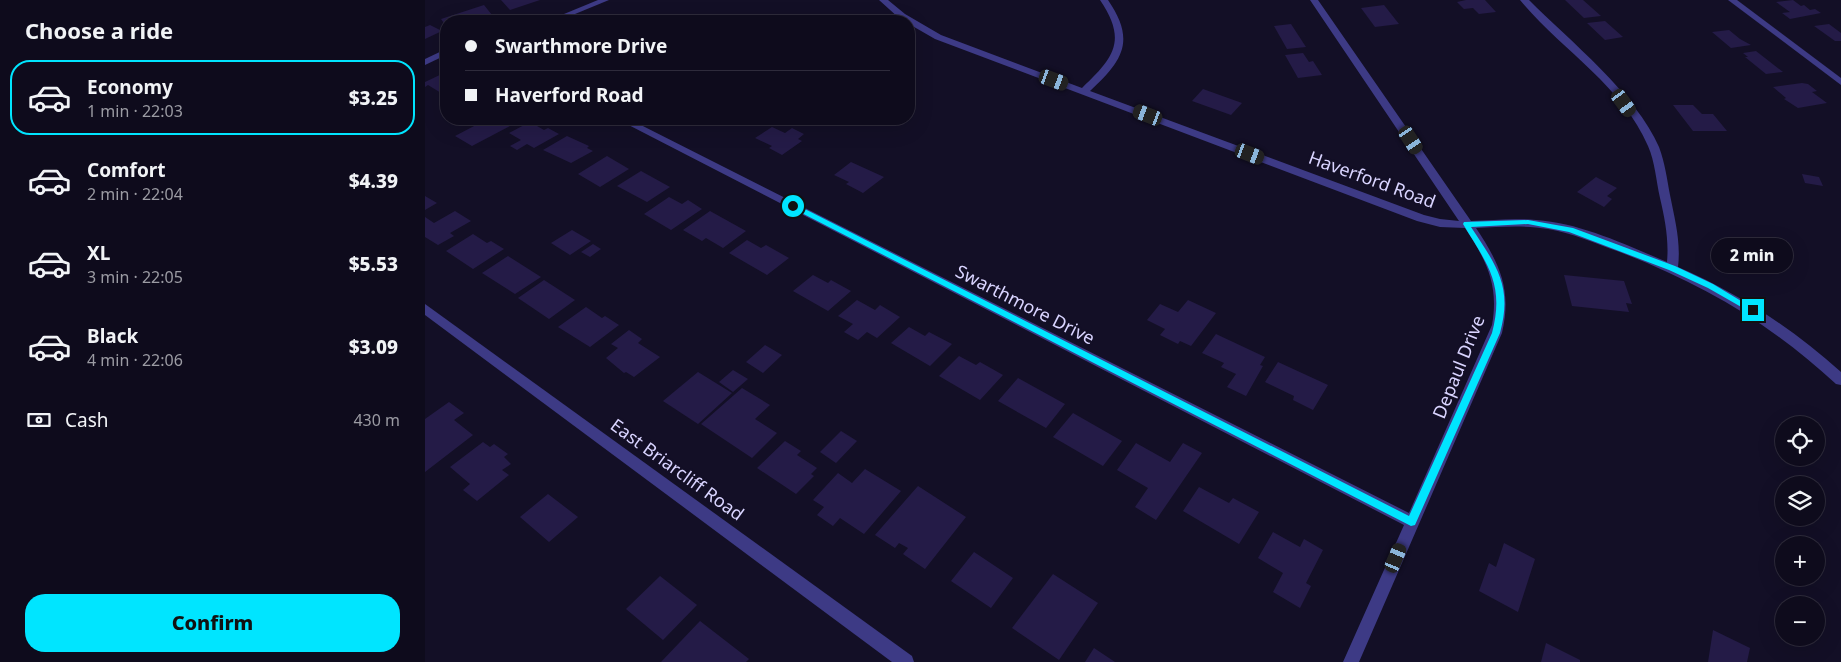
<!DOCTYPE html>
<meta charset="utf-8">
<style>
:root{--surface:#0e0b1c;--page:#171425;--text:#f1f3f6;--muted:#9b9ba3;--line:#2e2b3b;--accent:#00e5ff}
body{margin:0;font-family:"Noto Sans",sans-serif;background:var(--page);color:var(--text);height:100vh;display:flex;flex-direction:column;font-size:19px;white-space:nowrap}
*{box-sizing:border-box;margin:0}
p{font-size:16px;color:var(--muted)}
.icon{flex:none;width:28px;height:28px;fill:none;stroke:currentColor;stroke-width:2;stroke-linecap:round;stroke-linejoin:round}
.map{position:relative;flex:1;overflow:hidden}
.drawer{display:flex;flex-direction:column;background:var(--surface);width:425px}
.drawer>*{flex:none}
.top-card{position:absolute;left:15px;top:15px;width:475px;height:110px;border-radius:20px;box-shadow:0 5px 20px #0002,0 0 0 1px var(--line);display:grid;align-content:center;height:110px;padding:0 25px;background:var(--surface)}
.controls{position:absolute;left:1350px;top:416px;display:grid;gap:10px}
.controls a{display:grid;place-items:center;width:50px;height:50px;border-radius:50%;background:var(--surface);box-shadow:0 5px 20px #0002,0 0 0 1px var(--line);font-size:25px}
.end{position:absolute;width:22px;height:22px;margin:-11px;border:6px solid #00e5ff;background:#111;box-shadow:0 0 0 2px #111}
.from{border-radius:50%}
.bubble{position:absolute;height:35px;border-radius:18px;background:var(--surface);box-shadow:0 5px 20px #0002,0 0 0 1px var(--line);font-size:16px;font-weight:800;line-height:35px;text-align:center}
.car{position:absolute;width:15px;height:30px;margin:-15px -8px;border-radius:6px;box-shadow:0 0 4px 1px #0007;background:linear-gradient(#222 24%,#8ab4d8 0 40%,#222 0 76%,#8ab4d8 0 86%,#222 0)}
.top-card b{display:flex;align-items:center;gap:18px;height:48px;font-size:19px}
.top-card b+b{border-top:1px solid var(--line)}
.top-card i{width:12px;height:12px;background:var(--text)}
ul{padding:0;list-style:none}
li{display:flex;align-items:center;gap:15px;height:75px;margin:0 10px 8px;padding:0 15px;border:2px solid transparent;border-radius:20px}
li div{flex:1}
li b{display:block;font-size:19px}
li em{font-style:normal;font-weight:800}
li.on{border-color:var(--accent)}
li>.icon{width:45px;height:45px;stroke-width:1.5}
h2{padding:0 25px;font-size:22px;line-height:60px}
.pay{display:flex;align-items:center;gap:12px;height:55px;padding:0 25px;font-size:19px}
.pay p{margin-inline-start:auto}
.primary-button{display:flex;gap:10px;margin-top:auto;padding:10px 25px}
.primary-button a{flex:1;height:58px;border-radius:20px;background:var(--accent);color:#111;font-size:20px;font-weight:800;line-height:58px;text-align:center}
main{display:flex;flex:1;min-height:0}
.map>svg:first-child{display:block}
.building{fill:#241b47}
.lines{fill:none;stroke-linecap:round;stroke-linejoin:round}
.minor{fill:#3d3a85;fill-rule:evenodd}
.route{fill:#00e5ff}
.labels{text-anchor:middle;stroke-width:4.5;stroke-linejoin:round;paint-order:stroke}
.street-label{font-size:18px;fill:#d9d4ff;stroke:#130f26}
</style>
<main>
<section class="drawer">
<h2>Choose a ride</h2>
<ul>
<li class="on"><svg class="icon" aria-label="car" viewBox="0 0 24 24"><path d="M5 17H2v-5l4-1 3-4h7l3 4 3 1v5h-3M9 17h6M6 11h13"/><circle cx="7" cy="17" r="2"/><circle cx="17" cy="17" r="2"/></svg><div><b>Economy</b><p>1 min · 22:03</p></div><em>$3.25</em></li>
<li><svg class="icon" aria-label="car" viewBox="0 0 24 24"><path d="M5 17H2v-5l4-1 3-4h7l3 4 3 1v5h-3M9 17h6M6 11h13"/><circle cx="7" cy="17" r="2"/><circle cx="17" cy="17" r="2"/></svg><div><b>Comfort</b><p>2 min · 22:04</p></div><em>$4.39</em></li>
<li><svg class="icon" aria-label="car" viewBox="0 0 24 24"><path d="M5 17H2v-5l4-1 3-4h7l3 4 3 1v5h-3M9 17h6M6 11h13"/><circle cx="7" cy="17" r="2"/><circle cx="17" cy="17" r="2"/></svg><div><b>XL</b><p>3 min · 22:05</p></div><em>$5.53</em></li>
<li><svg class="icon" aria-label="car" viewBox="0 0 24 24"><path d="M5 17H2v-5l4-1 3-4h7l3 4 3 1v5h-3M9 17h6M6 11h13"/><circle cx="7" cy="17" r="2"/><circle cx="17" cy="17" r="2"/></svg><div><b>Black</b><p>4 min · 22:06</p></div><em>$3.09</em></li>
</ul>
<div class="pay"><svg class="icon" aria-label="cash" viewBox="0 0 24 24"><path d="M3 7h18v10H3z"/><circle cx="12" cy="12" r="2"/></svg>Cash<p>430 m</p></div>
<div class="primary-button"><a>Confirm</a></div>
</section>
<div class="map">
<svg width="1416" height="662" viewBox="0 0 1416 662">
<rect width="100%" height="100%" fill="#130f26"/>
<g class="building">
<path d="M76,0h39l-30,10z"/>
<path d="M1041,0h19l11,12 -17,2 -6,-6 -9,1 -7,-7z"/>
<path d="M1140,0h18l18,16 -17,2z"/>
<path d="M1368,0l8,6 3,-1 6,5 5,-1 6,4 -31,6 -8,-6 8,-1 -14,-10z"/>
<path d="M59,5l12,15 -50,1v5l-5,-7z"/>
<path d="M959,5l15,19 -24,3 -14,-19z"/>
<path d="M1180,21l18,16 -18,3 -18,-17z"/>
<path d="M866,24l15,23 -19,2 -13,-23z"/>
<path d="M1404,24l12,9v8h-6l-21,-15z"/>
<path d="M5,25l12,6 -17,8v-12z"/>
<path d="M1304,30l11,9 11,6 -20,3 -19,-16z"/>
<path d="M1331,51l27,21 -17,2 -21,-17h3l-5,-4z"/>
<path d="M878,53l6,9 4,-1 9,14 -24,3 -13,-23z"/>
<path d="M19,73l2,1v22l-18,-11 -3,2v-5z"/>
<path d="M1377,83l6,1 9,7 -5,1 15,11 -29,5 -14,-9 2,-1 -13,-11z"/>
<path d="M778,89l39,14 -11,12 -39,-14z"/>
<path d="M1248,105h20l9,9h11l14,17h-34z"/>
<path d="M49,119h49l-51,27 -17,-10 21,-11 -6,-4z"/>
<path d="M105,122l14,8 4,-2 11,6 -25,14 -7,-4 -10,6 -7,-4 11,-6 -12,-7z"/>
<path d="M347,127l13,6 7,-5 12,6 -6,5 4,2 -20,14 -13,-7 3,-2 -17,-8z"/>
<path d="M142,136l22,10 -2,2 6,3 -22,12 -28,-13z"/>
<path d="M182,156l22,13 -29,18 -22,-13z"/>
<path d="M426,162l33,15 -21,16 -17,-9 3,-2 -15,-7z"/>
<path d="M216,171l29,16 -23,15 -30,-16z"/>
<path d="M1377,174l17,3 4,9 -18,-3z"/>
<path d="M1171,177l21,11 -10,8 5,3 -8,8 -27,-15z"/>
<path d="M0,196l12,7 -12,7z"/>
<path d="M244,197l13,7 6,-4 14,9 -31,21 -27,-16z"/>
<path d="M30,211l16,10 -21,12 4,3 -16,9 -13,-8v-20l9,6z"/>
<path d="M285,211l36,20 -23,17 -17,-10 -4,3 -19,-11z"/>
<path d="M147,230l19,11 -21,14 -19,-12z"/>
<path d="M48,234l14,9 4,-2 13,8 -31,20 -27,-18z"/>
<path d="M322,240l14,8 5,-3 23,13 -22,17 -38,-22z"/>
<path d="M168,244l8,5 -11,8 -9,-5z"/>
<path d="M83,256l33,21 -26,17 -33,-21z"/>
<path d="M388,275l15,8 3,-3 20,11 -23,20 -35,-20z"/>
<path d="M1139,275l60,6 8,23 -6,-1 3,9 -57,-6z"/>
<path d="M119,280l31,20 -26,19 -31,-21z"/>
<path d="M432,300l18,10 5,-5 20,12 -23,21 -10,-6 -9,8 -14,-8 9,-8 -15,-8z"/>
<path d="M763,300l28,13 -25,33 -11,-5 -2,3 -18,-9 5,-6 -18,-9 13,-16 18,8z"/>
<path d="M161,307l16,11 3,-2 14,9 -29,22 -32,-20z"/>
<path d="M484,327l16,9 4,-4 23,12 -22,22 -39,-23z"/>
<path d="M204,330l13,9 -4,4 22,14 -26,20 -8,-5 -2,1 -18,-15 12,-10 -7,-4z"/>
<path d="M791,334l49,23 -5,8 3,1 -17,30 -19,-9 9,-13 -15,-7 3,-4 -22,-10z"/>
<path d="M340,345l17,10 -19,18 -17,-11z"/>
<path d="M534,356l17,9 4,-3 23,13 -23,25 -41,-24z"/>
<path d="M853,362l50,23 -15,25 -20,-10 1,-4 -29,-14z"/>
<path d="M308,370l15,9 -15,13 -14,-10z"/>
<path d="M273,372l34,21 -34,31 -35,-23z"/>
<path d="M593,378l47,26 -19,24 -48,-27z"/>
<path d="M317,388l28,17 -15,14 22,14 -25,25 -51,-34z"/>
<path d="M24,402l15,11 -10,7 19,15 -48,37v-53z"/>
<path d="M648,413l49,28 -19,25 -50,-29z"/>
<path d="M416,431l16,10 -21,22 -16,-11z"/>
<path d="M360,441l16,10 -4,4 20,13 -6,6 3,2 -18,18 -39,-26z"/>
<path d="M58,442l7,5 4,-3 14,10 -4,3 7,7 -9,6 7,5 -32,26 -14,-11 7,-6 -20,-17z"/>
<path d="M711,443l34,19 13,-19 19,10 -46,67 -21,-13 13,-19 -31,-18z"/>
<path d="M440,469l36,22 -37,43 -24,-16 -7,8 -16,-11 7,-8 -11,-7 25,-27 14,10z"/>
<path d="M493,486l48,31 -41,52 -22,-15 5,-6 -9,-5 -4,5 -20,-13z"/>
<path d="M774,487l30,16 4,-5 26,14 -20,32 -56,-33z"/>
<path d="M123,494l30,23 -29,25 -29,-25z"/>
<path d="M848,532l27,15 4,-8 19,11 -17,33 5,3 -11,22 -27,-16 10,-19 -25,-15z"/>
<path d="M1079,543l31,16 -17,53 -39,-21 10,-28 7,4z"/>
<path d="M549,552l39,26 -22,30 -40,-27z"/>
<path d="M628,574l45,29 -39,57 -47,-32z"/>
<path d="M235,576l37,29 -34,35 -37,-31z"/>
<path d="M275,621l49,38 -3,3h-85z"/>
<path d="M1288,630l37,18 -3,14h-39z"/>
<path d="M1121,643l34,17v2h-39z"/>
<path d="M669,648l21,14h-30z"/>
</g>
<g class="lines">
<g class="minor">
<path d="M173,0h11l-51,21h-11z"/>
<path d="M454,0h9l17,14 36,21 141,53c33,-31 45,-48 18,-88h8c28,41 15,60 -18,91l334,124 16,4 19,2 -149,-221h8l153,221c22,-1 43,-3 65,-1 45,3 90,25 131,42 2,-22 -2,-43 -7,-64 -4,-18 -5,-36 -12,-52 -26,-61 -88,-97 -128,-146h9c40,40 108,95 130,147 6,16 8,32 11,48 5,25 11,47 8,72 60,26 114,61 163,105v13l-5,-1c-66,-61 -135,-101 -219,-133 -23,-8 -45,-18 -69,-22 -24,-4 -48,-2 -72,-1 24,36 36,62 26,105l-143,329h-16l61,-137 -787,-406h12l780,394 83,-188c7,-39 -5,-64 -27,-97l-25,-1 -23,-6 -482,-182 -26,-15v-3l-10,-3z"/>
<path d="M1303,0h9l104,78v7z"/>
<path d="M21,49v6l-21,10v-6z"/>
<path d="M0,304l487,352 2,6h-22l-467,-347z"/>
</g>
</g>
<path class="route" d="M365,204h5l614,312 83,-183c13,-49 -5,-69 -29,-109l1,-2 64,-2 45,8 102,38 38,18 43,26 -1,2h-5l-42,-24 -39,-18 -100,-38 -41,-8 -57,3c25,38 42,59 29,106l-85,192 -4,1 -621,-319z"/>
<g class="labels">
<g class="street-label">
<text transform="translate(947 180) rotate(20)" y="6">Haverford Road</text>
<text transform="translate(600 305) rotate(27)" y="6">Swarthmore Drive</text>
<text transform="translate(1034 367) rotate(-68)" y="6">Depaul Drive</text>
<text transform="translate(252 470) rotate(36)" y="6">East Briarcliff Road</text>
</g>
</g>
</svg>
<div class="controls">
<a><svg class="icon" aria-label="locate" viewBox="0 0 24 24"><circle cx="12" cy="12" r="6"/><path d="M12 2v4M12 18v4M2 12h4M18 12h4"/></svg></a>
<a><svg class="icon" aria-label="layers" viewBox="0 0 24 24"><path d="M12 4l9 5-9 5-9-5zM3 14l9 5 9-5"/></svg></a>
<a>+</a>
<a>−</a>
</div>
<i class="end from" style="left:368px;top:206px"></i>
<i class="end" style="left:1328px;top:310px"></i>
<div class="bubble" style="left:1286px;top:238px;width:82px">2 min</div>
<i class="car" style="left:629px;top:80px;rotate:110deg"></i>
<i class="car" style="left:1199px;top:103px;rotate:144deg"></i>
<i class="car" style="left:723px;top:115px;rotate:291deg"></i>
<i class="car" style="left:986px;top:140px;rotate:147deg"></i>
<i class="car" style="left:825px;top:154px;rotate:111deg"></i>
<i class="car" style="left:971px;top:558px;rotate:23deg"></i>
<div class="top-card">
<b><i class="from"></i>Swarthmore Drive</b>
<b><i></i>Haverford Road</b>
</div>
</div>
</main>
